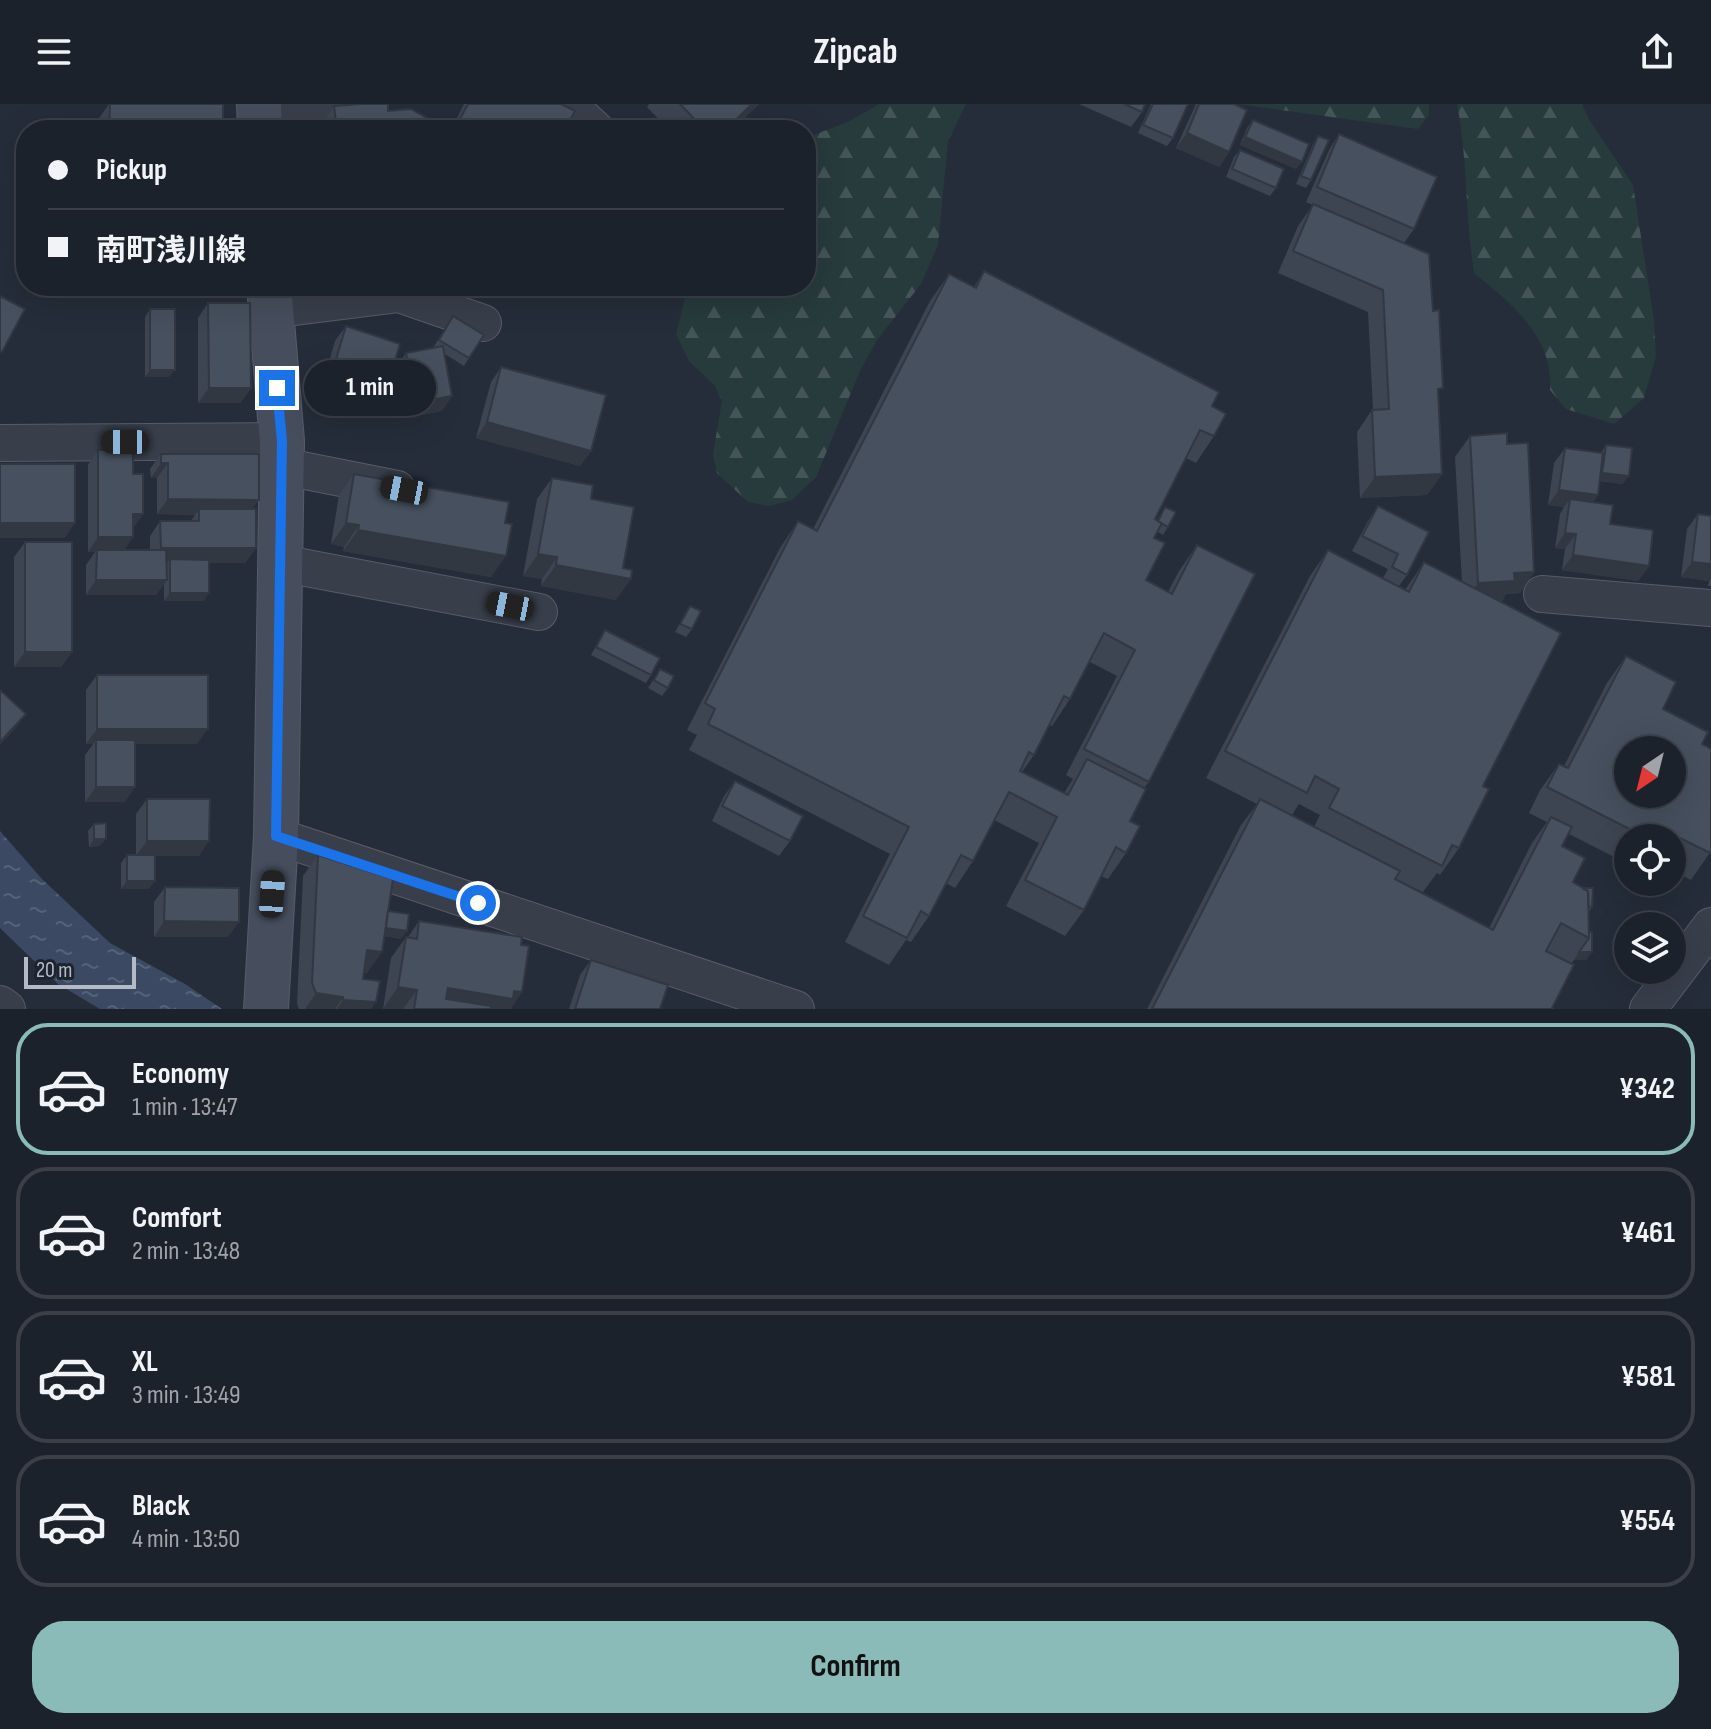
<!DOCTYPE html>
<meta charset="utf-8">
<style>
:root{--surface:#1c222c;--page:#292f38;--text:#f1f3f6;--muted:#a0a4a9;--line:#3a3f48;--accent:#8bbbb9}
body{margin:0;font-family:"Sofia Sans Condensed","Noto Sans JP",sans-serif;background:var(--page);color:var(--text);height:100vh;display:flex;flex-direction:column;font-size:30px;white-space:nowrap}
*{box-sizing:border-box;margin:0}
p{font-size:26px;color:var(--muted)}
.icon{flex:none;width:44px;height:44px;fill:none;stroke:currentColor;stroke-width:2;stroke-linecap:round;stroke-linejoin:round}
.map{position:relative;height:905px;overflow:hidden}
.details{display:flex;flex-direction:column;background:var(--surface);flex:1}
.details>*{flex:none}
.guide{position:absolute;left:16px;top:16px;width:800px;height:176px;border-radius:32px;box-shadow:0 8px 32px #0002,0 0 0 2px var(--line);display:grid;align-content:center;height:176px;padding:0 32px;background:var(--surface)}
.needle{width:52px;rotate:215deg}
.tools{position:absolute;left:1614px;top:632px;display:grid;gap:16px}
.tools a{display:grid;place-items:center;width:72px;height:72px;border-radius:50%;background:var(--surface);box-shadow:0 8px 32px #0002,0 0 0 2px var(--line);font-size:40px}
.scale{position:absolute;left:24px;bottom:20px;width:112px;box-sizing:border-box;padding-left:8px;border:4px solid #b4bac6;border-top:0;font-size:22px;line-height:28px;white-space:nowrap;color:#b4bac6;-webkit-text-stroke:6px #1d242f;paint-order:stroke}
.end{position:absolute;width:36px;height:36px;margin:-18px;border:10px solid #1a73e8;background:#fff;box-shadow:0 0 0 4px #fff}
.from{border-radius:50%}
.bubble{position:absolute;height:56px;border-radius:28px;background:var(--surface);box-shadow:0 8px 32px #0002,0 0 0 2px var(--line);font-size:26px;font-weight:700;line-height:56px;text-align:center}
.car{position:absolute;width:24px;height:48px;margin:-24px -12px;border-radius:10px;box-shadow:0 0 6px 2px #0007;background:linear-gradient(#222 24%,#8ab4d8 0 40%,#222 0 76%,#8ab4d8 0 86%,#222 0)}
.guide b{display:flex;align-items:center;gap:28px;height:76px;font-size:30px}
.guide b+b{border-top:2px solid var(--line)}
.guide i{width:20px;height:20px;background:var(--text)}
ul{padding:14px 0 0;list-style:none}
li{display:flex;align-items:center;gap:24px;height:132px;margin:0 16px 12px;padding:0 16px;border:4px solid var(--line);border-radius:32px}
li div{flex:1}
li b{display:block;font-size:30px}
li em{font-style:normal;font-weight:700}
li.on{border-color:var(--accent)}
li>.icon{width:72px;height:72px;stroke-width:1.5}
.action{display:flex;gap:16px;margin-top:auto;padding:16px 32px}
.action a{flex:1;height:92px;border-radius:32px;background:var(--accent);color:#111;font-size:32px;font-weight:700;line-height:92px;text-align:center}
header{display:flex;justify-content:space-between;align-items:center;height:104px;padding:0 32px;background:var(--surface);font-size:36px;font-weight:700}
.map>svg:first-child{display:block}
.forest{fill:url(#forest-firs)}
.water{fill:url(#water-ripples)}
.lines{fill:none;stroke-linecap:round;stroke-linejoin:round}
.street-casing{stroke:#565d68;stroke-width:38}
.secondary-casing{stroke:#565d68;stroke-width:46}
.street{stroke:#383f4b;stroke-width:36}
.secondary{stroke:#464e5d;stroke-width:44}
.wall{fill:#3c4551;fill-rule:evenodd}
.shaded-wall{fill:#313842}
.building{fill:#46505e;stroke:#313842;stroke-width:2;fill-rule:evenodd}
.route{stroke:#1a73e8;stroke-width:10}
</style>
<header><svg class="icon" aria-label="menu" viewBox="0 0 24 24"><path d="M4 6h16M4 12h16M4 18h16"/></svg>Zipcab<svg class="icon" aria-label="share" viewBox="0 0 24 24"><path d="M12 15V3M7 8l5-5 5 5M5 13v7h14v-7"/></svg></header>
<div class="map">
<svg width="1711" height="905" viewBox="0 0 1711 905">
<defs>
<pattern id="forest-firs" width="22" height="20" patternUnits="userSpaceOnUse" patternTransform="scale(2)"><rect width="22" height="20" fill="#273a3c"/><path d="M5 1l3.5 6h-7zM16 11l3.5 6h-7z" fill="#445457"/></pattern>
<pattern id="water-ripples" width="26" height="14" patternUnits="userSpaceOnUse" patternTransform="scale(2)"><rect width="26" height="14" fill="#3b4a62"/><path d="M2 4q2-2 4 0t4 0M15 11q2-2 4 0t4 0" fill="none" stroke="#556277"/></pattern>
</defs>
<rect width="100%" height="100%" fill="#252d3a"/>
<g class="forest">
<path d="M879,0h87l-18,37 -10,104 -17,39 -44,56 -17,31 -44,106 -24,23 -23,6 -21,-4 -31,-29 -4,-19 9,-53 -7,-15 -26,-25 -13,-27 12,-48h118v-148l44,-17z"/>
<path d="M1238,0h191v11l-11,14z"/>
<path d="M1457,0h125l6,14 45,67 21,135 2,36 -12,42 -30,26 -48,-15 -16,-19c4,-53 -39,-87 -76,-117 -9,-57 -6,-113 -17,-169z"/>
</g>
<path class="water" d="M0,727l42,48 68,64 75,41 37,25h-122l-42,-25 -58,-56z"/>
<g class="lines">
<g class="street-casing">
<g id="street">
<path d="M568,0l28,26"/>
<path d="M259,6l71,-6"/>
<path d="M271,206l128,-16 84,29"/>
<path d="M0,339l282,-2"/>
<path d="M281,362l116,23"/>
<path d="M280,459l259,49"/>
<path d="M1542,490l169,14"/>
<path d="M276,732l520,173"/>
<path d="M0,900l7,5"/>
<path d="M1648,905l63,-83"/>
</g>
</g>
<g class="secondary-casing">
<g id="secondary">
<path d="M259,0l1,26"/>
<path d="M266,905l10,-173 6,-395 -13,-155"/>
</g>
</g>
<use href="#street" class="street"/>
<use href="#secondary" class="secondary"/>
</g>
<g class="wall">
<path d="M109,0h114v26h-128v-6z"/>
<path d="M464,0h97l4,26h-114z"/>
<path d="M649,0h110l-27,26h-63l-22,-23z"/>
<path d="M1079,0h66l-3,8 -11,15z"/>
<path d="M1151,0h37l-15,34 -6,8 -29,-13z"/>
<path d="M1196,0h38l-5,48 -10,15 -43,-19z"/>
<path d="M334,2l54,5 60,19h-128l-1,-2z"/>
<path d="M1253,16l43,49 -56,-24 7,-17z"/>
<path d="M1339,30l75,95 -10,14 34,153 4,78 -15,21 -67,3 -3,-66 15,-22h1l-5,-98 -90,-39 20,-47 15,-21 -7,-3 23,-52z"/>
<path d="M1318,32l-7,44 -5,8 -10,-4 17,-40z"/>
<path d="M1240,46l36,38 -6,8 -44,-19 8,-20z"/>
<path d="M984,167l228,135 2,30 -18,27 -10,-5 -31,61 2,1 8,-13 3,20 -5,8 -5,-3 -4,6 -8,42 22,12 11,-21 18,-26 -48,237 -5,6 -14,33 -4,32 -18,26 -7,-3 -17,34 -19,26 -59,-30 33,-63 -45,-23 -21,41 -18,27 -9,-5 -17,33 -18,26 -5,-2 -17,25 -44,-23 45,-88 -201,-104 8,-15 -10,-5 93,-182 18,-27 15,8 117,-228 19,-27 25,13zM1090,558l27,14 -51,99 7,4 -9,14 -42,-21 12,-17 15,-30 3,1 18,-27z"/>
<path d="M196,182h51l-5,8h-46z"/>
<path d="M208,199l43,85 -11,15h-42v-85z"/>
<path d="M150,205l19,68h-24v-60z"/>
<path d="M453,212l16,42 -5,8 -19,-12 7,42 -10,15 -37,7 -9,-50 10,-15 28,-5h-1z"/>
<path d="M346,222l31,73 -54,-17 12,-41z"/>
<path d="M501,263l90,84 -11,15 -104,-28 15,-56z"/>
<path d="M1470,332l37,8 27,128 -14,21 -14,1 -5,8 -18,184 -24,62 -19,27 -3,-2 -14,19 -28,-13 94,49 43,-85 15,-21 -18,-9 11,-23 19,-26 5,2 43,-83 19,-27 37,53 39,35 9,107 -20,29 -19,-10v-32h-44v26l-59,-30 -7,12 11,36 19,25 -3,5v20l3,20 -6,8h-12l-3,4 -19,44 2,1h-407l94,-184 16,-21 -51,-26 104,-202 18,-26 55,28 5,-9 -36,-18 16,-30 10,-15 29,69 -8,11 6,4 19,-28 38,20 -7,-125zM1299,700l21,11 -6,12 -22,-12z"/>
<path d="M1606,341l17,39 -23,-3 -2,14 -5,7 17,22 39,42 -11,15 -76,-11 3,-21 -10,-1 5,-34 4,-7 -16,-2 6,-42 11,-15 36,5z"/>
<path d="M98,346l35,24 10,40 -10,14v9l-9,13h26v-14l10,-15h31l4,-6 -38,-1v-36h-6l-1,-9 11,-15 92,55 3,39 -11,15h-36l-5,38h-40v-18l-8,12h-70v-30l9,-13h-7v-87z"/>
<path d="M354,370l151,49 -14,54 -148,-26 1,-4 -13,-3 8,-49z"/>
<path d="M552,374l39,21 25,101 -75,-14 1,-7 -19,-3 14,-77z"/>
<path d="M1698,410l13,2v70h-3l1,-5 -28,-4 6,-48z"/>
<path d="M25,438l47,110 -11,15h-47v-110z"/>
<path d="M690,502l2,23 -6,8 -11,-5z"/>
<path d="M605,526l46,45 -5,8 -55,-28z"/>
<path d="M660,565l8,19 -6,8 -14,-8z"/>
<path d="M97,571l100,69h-62l-10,58h-40v-47l8,-11h-7v-54z"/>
<path d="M735,677l55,60 -11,15 -67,-35 12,-25z"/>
<path d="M147,695l52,57h-44l-6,33h-28v-26l6,-8h9v-41z"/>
<path d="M94,720l6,22 -11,1 -1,-16z"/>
<path d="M318,751l70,56 13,28 -17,-3 -17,37h-3l-1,6 8,30h-72l-2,-5 6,-128z"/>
<path d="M165,783l63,50h-74v-35z"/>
<path d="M419,817l92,88h-128l8,-51 15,-21h2z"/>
<path d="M591,856l69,49h-91l11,-34z"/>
</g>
<g class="shaded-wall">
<path d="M752,0h7l-27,26h-7z"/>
<path d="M1187,29l42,19 -10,15 -43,-19z"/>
<path d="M1245,33l57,25 -6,7 -56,-24z"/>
<path d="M201,182h46l-5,8h-46z"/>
<path d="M334,262l54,18 -11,15 -54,-17z"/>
<path d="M150,266h25l-6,7h-24z"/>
<path d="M209,284h42l-11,15h-42z"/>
<path d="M452,292l-10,15 -37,7 10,-15z"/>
<path d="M487,318l104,29 -11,15 -104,-28z"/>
<path d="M161,359h7l-11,15h-6z"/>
<path d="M1602,369l27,3 -6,8 -26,-4z"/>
<path d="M1442,370l-15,21 -67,3 15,-21z"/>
<path d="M1559,386l39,5 -11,15 -17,-11 -6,8 -16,-2z"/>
<path d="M168,395l91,1 -11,15 -49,-6 -4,6 -38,-1z"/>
<path d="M133,410h10l-11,16z"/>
<path d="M0,419h75l-10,15h-65z"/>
<path d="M346,419l13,2 -15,22 -13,-3z"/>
<path d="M358,426l148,26 -15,21 -148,-26z"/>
<path d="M1565,429l11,1 -11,15 -10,-1z"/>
<path d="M98,433h35l-10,15 -26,-2 -2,2h-7z"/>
<path d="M161,444h95l-11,15h-75v-4l-3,4h-17z"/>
<path d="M538,450l19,3 -15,22 -19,-3z"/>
<path d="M1573,451l76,11 -11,15 -76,-11z"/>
<path d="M1692,458l19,2v14l-2,3 -28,-4z"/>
<path d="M556,461l75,14 -15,21 -75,-14z"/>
<path d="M1534,468l-14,21 -14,1 -6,8 -37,2 15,-21 36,-10z"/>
<path d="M96,476h71l-11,15h-70z"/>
<path d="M170,489h39l-5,8h-40z"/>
<path d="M25,548h47l-11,15h-47z"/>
<path d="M26,610l-11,15 -15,16v-3z"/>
<path d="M97,625h111l-11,15h-101v-4l-3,4h-7z"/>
<path d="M96,683h39l-10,15h-40z"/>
<path d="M94,735h12l-6,7 -11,1z"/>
<path d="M147,737h62l-10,15h-63z"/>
<path d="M127,777h28l-6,8h-28z"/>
<path d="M164,817l75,1 -11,15h-74z"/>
<path d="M385,824l22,3 -6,8 -21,-4z"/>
<path d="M367,846l15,2 -15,21 -15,-2z"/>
<path d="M1579,848h13l-6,8h-12z"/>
<path d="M398,883l19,3 -14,19h-20z"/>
<path d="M448,884l66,3 8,1 -11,17h-78z"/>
<path d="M316,889l27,4 -8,12h-30z"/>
<path d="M343,896l33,2 -5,7h-34z"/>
</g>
<g class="building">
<path d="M110,0h113v26h-114z"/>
<path d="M361,0h27v7l23,-2 37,21h-111l-3,-24z"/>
<path d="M468,0h93l14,7 -10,19h-111z"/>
<path d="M680,0h72l-27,26h-20z"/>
<path d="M1124,0h21l-3,8z"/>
<path d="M1153,0h35l-15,34 -30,-13z"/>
<path d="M1199,0h35l13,6 -18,42 -42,-19z"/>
<path d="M1253,16l56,24 -7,18 -57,-25z"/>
<path d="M1339,30l98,43 -23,52 -97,-42z"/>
<path d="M1318,32l11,4 -18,40 -10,-4z"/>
<path d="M1240,46l44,19 -8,19 -44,-19z"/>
<path d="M1313,100l116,50 4,57 6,-1 4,78 -5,1 4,85 -67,3 -3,-67 17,-1 -6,-119 -90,-39z"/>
<path d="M984,167l235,121 -7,14 14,8 -12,22 -14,-6 -45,89 7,4 -8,15 11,5 -19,37 26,14 25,-49 58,29 -106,208 -65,-33 51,-99 -31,-17 -34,66 -6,-3 -30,59 -5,-3 -9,19 48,24 19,-36 59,30 -16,32 10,5 -14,27 -10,-6 -32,63 -59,-30 32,-63 -48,-25 -36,69 -12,-6 -32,61 -8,-5 -14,27 -44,-22 46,-89 -201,-103 7,-15 -10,-6 93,-182 19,10 132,-257 27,14z"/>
<path d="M0,192l25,13 -23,43 -2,-1z"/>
<path d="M208,199h42l1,85h-42z"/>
<rect x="150" y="205" width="25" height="61"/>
<path d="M453,212l31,19 -15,23 -30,-18z"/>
<path d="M346,222l54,18 -12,40 -54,-18z"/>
<path d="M443,242l9,50 -37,7 -9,-50z"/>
<path d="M501,263l105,28 -15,56 -104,-29z"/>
<path d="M1507,329v11l21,-1 6,129 -20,1 1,8 -37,2 -8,-147z"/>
<path d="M1606,341l26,3 -3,28 -27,-3z"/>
<path d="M1565,344l38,5 -5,42 -39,-5z"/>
<path d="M133,345v25h10v40h-10v23h-35v-87z"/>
<path d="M161,350h98v46l-91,-1v-36h-7z"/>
<rect x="0" y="360" width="75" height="59"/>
<path d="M354,370l155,28 -4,21 7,1 -6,32 -148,-26 1,-5 -13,-2z"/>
<path d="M552,374l41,7 -2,14 43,8 -11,61 9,2 -1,9 -75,-14 1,-8 -19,-3z"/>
<path d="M1570,395l43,6 -3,19 43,6 -4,36 -76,-11 3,-21 -11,-1z"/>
<path d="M1378,402l51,26 -22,43 -15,-8 6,-13 -36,-18z"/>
<path d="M1165,403l11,5 -8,15 -10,-6z"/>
<path d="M199,405h57v39h-95l-1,-27h39z"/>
<path d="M1698,410l13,2v48l-19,-2z"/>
<rect x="25" y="438" width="47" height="110"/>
<path d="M97,446h69l1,30h-71z"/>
<path d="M1328,446l81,42 15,-30 137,71 -78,153 6,3 -30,59 -7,-3 -10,21 -113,-58 10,-19 -24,-13 -8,17 -82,-42z"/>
<path d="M170,455l39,1v33h-39z"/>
<path d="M690,502l11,5 -9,18 -12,-5z"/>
<path d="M605,526l55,28 -9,17 -55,-28z"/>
<path d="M1626,552l50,26 -13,27 45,23 -6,12 9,5v102l-1,2 -46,-23 -4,8h-13l-100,-51 12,-23 9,4zM1628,646h44v44h-44z"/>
<path d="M660,565l14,7 -6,12 -14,-8z"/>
<rect x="97" y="571" width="111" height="54"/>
<path d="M0,586l26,24 -26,28z"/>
<rect x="96" y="636" width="39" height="47"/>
<path d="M735,677l68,35 -13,25 -68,-35z"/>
<path d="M147,695h63l-1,42h-62z"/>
<path d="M1260,695l140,72 -5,8 98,51 58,-113 21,10 -10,19 23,12 -12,24 15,9 1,47 -28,-15 -15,28 28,14 -22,43 2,1h-402z"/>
<path d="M106,719v16h-12v-15z"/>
<rect x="127" y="751" width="28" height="26"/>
<path d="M318,751l75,24 -11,73 -15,-2 -4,29 17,2 -4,21 -33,-2v-3l-27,-4 -4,-10z"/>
<path d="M165,783l74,1v34l-75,-1z"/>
<path d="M1582,784h11l-1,19h-3l-1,-16z"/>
<path d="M388,807l21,3 -2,17 -21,-3z"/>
<path d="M419,817l103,16 -1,8 8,1 -7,46 -8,-1 -1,8 -65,-11 -2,11 45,7v3h-77l3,-19 -19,-3 8,-50 11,2z"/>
<path d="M1589,828h3v20h-13l10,-14z"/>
<path d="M591,856l77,25 -8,24h-85z"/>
</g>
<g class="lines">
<path class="route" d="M277,284l5,53 -6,395 202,67"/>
</g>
</svg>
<div class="tools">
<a><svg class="needle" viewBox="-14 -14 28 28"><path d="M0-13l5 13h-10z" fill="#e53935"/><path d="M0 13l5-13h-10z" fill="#a0a4a9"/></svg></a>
<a><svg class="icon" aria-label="locate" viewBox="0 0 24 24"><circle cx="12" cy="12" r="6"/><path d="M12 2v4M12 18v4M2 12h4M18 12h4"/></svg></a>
<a><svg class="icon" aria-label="layers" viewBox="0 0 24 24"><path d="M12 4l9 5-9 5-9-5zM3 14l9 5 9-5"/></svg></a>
</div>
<div class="scale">20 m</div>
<i class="end from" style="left:478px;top:799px"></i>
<i class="end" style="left:277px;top:284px"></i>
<div class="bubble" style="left:304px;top:256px;width:132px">1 min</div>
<i class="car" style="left:125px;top:338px;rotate:270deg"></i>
<i class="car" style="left:404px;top:386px;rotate:281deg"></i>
<i class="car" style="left:510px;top:502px;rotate:281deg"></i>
<i class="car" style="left:272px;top:790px;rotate:4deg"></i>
<div class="guide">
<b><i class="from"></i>Pickup</b>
<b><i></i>南町浅川線</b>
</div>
</div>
<section class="details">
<ul>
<li class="on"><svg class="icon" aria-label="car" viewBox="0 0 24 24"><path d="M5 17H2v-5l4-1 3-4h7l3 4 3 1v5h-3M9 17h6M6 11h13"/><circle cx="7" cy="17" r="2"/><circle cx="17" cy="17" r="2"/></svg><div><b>Economy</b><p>1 min · 13:47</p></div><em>¥342</em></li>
<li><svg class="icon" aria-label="car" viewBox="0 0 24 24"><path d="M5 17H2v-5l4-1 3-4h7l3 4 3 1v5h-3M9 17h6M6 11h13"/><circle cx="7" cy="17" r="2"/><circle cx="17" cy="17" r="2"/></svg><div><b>Comfort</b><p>2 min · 13:48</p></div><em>¥461</em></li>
<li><svg class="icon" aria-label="car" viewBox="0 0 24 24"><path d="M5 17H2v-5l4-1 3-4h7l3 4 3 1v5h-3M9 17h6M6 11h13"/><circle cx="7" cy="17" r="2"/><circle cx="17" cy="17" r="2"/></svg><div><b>XL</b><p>3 min · 13:49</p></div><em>¥581</em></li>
<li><svg class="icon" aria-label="car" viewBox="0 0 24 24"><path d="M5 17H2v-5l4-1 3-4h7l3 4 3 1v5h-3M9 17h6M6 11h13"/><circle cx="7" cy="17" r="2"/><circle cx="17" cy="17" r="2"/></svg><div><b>Black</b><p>4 min · 13:50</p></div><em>¥554</em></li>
</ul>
<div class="action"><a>Confirm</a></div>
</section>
